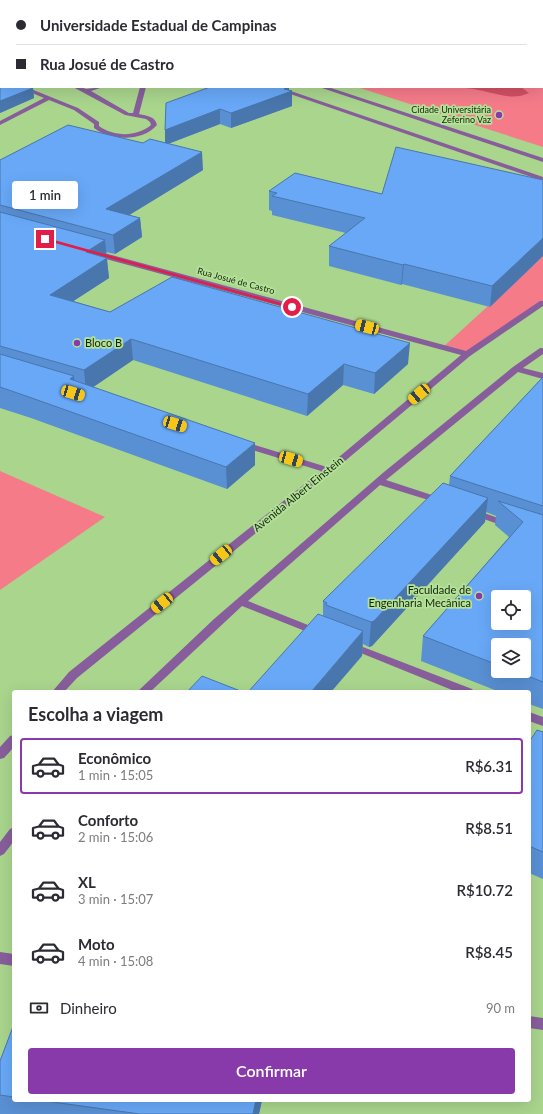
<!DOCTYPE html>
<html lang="pt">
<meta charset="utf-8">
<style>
:root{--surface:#fff;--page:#f2f2f3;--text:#2b2b33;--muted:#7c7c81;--line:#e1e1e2;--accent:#893aaa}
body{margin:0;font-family:Lato,sans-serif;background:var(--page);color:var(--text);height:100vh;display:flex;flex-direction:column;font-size:15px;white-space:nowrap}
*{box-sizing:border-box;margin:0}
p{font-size:13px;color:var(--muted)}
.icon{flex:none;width:22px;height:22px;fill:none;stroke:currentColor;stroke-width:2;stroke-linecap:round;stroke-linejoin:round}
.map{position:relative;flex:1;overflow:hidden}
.details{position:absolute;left:12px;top:690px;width:519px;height:412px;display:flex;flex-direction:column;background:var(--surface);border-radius:4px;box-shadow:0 4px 16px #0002}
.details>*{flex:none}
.hud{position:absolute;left:0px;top:0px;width:543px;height:88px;box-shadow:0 4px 16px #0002;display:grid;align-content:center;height:88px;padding:0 16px;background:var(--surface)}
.buttons{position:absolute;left:491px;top:590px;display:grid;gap:8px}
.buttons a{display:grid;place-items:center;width:40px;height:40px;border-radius:4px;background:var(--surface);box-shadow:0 4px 16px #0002;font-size:20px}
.end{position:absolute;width:18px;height:18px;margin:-9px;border:5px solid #e11d48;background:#fff;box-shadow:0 0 0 2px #fff}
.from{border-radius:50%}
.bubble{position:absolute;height:28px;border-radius:4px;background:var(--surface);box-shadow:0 4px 16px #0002;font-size:13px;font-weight:600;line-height:28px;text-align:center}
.car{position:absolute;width:12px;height:24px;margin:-12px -6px;border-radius:5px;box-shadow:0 0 3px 1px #0007;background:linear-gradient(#f5c518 24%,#345 0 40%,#f5c518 0 76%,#345 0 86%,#f5c518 0)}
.hud b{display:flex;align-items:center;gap:14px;height:38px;font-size:15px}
.hud b+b{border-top:1px solid var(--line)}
.hud i{width:10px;height:10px;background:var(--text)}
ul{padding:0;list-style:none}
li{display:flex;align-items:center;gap:12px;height:56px;margin:0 8px 6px;padding:0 8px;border:2px solid transparent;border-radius:4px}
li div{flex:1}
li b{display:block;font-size:15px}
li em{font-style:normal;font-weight:600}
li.selected{border-color:var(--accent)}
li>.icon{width:36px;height:36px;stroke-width:1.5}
h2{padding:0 16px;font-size:18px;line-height:48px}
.pay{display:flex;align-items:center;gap:10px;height:44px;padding:0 16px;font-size:15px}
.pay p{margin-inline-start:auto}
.cta{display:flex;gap:8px;margin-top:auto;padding:8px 16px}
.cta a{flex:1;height:46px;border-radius:4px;background:var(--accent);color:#fff;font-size:16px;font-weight:600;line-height:46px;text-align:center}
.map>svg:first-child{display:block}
.green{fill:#f57b89}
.forest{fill:#d34f64}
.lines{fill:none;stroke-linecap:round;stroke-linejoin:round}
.minor{fill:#875e9b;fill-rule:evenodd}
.wall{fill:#5990d4;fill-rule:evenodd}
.shaded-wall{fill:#4976ad}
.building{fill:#68a8f7;stroke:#4976ad;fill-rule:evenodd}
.route{fill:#e11d48}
.poi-dot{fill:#893aaa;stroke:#b5e29a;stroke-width:1.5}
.labels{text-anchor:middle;stroke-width:3.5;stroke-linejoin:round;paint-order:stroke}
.far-poi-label{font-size:9px;fill:#142408;stroke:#b5e29a;text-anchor:end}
.far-street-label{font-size:9px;fill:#142408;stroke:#b5e29a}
.poi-label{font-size:11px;fill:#142408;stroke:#b5e29a;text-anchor:start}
.street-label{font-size:11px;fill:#142408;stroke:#b5e29a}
</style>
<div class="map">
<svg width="543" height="1114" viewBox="0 0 543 1114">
<rect width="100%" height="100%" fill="#a9d58d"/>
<g class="green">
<path d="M444,0h99v147l-186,-60h185v-86h-102z"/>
<path d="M543,256v47l-76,51 -25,-6z"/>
<path d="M0,471l105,46 -105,73z"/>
</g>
<path class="forest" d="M456,87h65l8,6c-17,8 -33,0 -51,-3 -7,-2 -15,-2 -22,-3z"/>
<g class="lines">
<g class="minor">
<path d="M238,0h9l1,1h-9z"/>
<path d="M406,0h9l-10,1z"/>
<path d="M18,87h8l52,21 21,14v4c15,11 38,11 52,-1l-1,-3 -4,-3 -21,-4 -52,-28h8l5,2 17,-2 -12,4 38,22h4l7,-26h6l-7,27c8,2 16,2 18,11 -15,17 -46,16 -63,3v-4l-20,-14 -25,-10 -49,25v-4l44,-23z"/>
<path d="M270,87h9l264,90v4z"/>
<path d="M319,87h9l215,71v4z"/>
<path d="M91,251h6l369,100 74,-50h3v5l-73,50 -125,105 -268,217 -13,14h-12l17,-20 252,-201 -82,-25 -1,-2 1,-2h6l82,25 134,-112 -370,-100z"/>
<path d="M540,348h3v6l-20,14 20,5v6l-25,-7 -132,108 58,19 2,2 -2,2h-6l-58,-18 -132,116 75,30 1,2 -1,2h-8l-73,-29 -92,86h-13l77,-73 170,-147 129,-105z"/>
<path d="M473,509l39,14 2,2 -5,3 -39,-14 -2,-2 2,-2z"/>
<path d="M350,642l122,47 2,3h-17l-111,-45 -1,-2 1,-2z"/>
<path d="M529,712l14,5v9l-14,-5z"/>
<path d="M14,735v12l-10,11 -4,1v-12l10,-11z"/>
<path d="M14,827v14l-10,13 -4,2v-14l10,-13z"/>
<path d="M0,952l14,2v12l-14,-2z"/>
<path d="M529,1016l14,2v12l-14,-2z"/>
</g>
</g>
<g class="wall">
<path d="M0,0h237l-4,1h-232v86l32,1 1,10 -34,15z"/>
<path d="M268,0h28l-4,1h-20z"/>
<path d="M289,87v3l3,1v15l-61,22 -11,-4 -52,20 35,26 -74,45 11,3 2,19 -27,17 -9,-2 3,26 -36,23 37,11 298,52 -34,30 -31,-9 -36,31 -174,-56 -40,27 162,78 -28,24 -196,-71 -31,-10v-248l143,-17h22v-13l1,-27z"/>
<path d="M543,180l-53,127 -88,-23 -1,1 -72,-19v-20l17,-13 -74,-18v-4l-3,-1v-19l113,3z"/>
<path d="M543,377v332l-14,-5v-12h-29l-79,-31 2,-25 86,-99 -14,-12 1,-9 -10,-4 -1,10 -113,124 -3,1 -6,-3 -1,12 -39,-40v-15l126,-116 1,-9zM498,645l26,26h-26z"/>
<path d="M543,732v147l-14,-6v-131z"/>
<path d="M14,1024v76h248l-3,14h-259v-53z"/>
</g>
<g class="shaded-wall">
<path d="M205,0h32l-4,1h-31z"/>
<path d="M282,0h14l-4,1h-10z"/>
<path d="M289,87v5l3,-1v15l-61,22v-15l53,-24z"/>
<path d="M33,88l1,10 -34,15v-12z"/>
<path d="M220,109v15l-55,21v-15z"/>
<path d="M202,152l1,18 -95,58 -2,-19z"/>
<path d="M140,218l2,19 -27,17 -2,-19z"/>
<path d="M543,238v18l-53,51 2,-21z"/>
<path d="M105,240l4,38 -57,37 -2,-20 36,-43z"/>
<path d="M404,264l-2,20 -1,1 2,-20z"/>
<path d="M131,339l2,21 -47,32 -2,-22z"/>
<path d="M410,343l-2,21 -34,30 1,-21z"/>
<path d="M344,364l-1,21 -36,31 1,-22z"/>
<path d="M74,376l2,22 -6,-19z"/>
<path d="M255,443v22l-28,24 -1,-22z"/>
<path d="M488,498l-3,24 -113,124 -3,1 2,-25z"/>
<path d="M363,631l-1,25 -31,36h-20z"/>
<path d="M256,1100h6l-3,14h-6z"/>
</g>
<g class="building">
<path d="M0,0h205l-3,1h-201v45h-1z"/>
<path d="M1,51v16l-1,-1v-14z"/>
<path d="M1,72v15h29l3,1 -33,13v-28z"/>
<path d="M210,87h79l-5,2 8,2 -61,22 -11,-4 -55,21 1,-27z"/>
<path d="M68,125l75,18 7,-4 52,13 -96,57 34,9 -27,17 -113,-30v-45z"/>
<path d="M396,147l147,33v58l-51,48 -88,-22 -1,1 -74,-19 36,-28 -93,-22 5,-3 -8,-2 26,-18 87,21z"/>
<path d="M0,212l105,28 -19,12 21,6 -57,37 60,17 62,-35 238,66 -35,30 -31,-9 -36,30 -177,-55 -47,31 -84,-24z"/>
<path d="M0,354l74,22 -4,3 185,64 -29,24 -197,-70 -29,-10z"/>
<path d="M543,377v129l-93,-30z"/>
<path d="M443,483l45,15 -114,123 -3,1 -45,-17 1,-2 -4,-2z"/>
<path d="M498,501l45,14v167l-28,-11h9v-26h-26v20l-75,-29 100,-114zM498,597h26v26h-26z"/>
<path d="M318,614l45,17 -52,61h-63z"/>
<path d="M202,676l41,16h-56z"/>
<path d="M537,730l6,2v120l-14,-6v-104z"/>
<path d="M14,1024v73l-14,-2v-34z"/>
<path d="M38,1100h218l-3,14h-113z"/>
</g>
<path class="route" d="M44,238h3l248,69 -5,1 -246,-68z"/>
<g class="poi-dot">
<circle cx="499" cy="115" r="4"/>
<circle cx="77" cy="343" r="4"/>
<circle cx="479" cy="596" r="4"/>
</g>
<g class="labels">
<g class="far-poi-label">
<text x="491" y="113">Cidade Universitária<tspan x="491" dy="10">Zeferino Vaz</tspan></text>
</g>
<g class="far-street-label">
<text transform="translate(236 281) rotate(15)" y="3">Rua Josué de Castro</text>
</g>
<g class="poi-label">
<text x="85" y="347">Bloco B</text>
<text x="471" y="594" text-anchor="end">Faculdade de<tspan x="471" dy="13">Engenharia Mecânica</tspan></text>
</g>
<g class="street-label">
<text transform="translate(298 494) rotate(-39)" y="4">Avenida Albert Einstein</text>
</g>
</g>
</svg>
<div class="buttons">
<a><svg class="icon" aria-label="locate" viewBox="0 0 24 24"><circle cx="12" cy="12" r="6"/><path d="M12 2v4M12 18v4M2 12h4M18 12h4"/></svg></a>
<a><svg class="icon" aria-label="layers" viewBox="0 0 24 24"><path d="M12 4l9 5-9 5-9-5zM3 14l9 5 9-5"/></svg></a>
</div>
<i class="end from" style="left:292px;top:307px"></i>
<i class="end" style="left:45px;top:239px"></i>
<div class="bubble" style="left:12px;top:181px;width:66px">1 min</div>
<i class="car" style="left:367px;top:327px;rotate:285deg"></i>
<i class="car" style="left:73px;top:393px;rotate:107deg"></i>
<i class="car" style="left:419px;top:394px;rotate:230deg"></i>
<i class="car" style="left:175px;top:424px;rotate:107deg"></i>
<i class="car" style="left:291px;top:459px;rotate:106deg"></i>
<i class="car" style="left:221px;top:555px;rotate:231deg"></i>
<i class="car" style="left:162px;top:603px;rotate:231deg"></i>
<div class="hud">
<b><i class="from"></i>Universidade Estadual de Campinas</b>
<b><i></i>Rua Josué de Castro</b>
</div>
<section class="details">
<h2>Escolha a viagem</h2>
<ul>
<li class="selected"><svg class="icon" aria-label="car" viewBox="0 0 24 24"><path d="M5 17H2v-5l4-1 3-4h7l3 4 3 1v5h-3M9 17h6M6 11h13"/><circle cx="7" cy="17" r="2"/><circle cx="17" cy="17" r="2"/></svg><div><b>Econômico</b><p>1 min · 15:05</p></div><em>R$6.31</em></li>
<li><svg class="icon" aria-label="car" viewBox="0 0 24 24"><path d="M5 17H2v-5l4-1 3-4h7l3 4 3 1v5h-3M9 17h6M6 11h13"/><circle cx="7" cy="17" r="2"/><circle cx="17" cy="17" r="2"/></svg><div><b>Conforto</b><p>2 min · 15:06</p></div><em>R$8.51</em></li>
<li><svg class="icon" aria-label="car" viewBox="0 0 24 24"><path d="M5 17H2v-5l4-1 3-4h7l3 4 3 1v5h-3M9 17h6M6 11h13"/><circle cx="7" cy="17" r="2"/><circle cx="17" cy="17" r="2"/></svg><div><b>XL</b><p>3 min · 15:07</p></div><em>R$10.72</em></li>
<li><svg class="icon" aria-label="car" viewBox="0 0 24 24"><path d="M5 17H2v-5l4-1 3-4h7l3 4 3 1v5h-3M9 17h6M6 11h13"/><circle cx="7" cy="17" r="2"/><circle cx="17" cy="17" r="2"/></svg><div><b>Moto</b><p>4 min · 15:08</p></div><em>R$8.45</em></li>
</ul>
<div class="pay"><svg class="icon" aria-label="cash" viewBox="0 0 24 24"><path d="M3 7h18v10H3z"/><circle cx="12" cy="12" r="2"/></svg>Dinheiro<p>90 m</p></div>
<div class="cta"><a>Confirmar</a></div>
</section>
</div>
